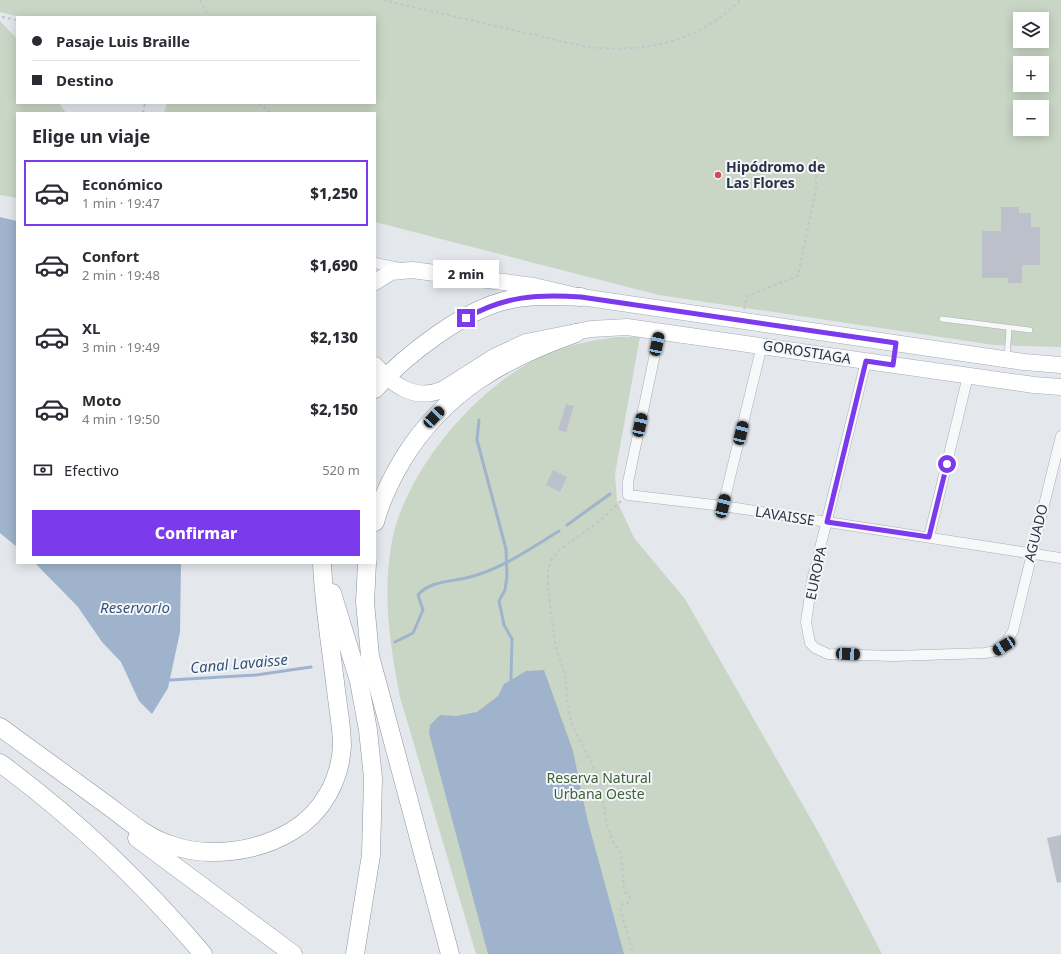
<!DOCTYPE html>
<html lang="es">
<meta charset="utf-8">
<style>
:root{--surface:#fff;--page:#f7f7f7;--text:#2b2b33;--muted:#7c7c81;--line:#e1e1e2;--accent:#7c3aed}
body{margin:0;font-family:"Noto Sans",sans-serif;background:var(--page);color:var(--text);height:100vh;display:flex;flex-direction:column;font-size:15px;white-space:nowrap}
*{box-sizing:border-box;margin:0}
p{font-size:13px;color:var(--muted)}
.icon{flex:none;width:22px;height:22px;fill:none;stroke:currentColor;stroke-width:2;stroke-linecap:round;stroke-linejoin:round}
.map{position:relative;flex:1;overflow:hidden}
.details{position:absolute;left:16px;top:112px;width:360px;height:452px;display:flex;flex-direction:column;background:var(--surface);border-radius:0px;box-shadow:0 2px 10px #0003}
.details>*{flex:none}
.top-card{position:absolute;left:16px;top:16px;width:360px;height:88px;border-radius:0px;box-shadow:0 2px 10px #0003;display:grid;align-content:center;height:88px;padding:0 16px;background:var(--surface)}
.fabs{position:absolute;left:1013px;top:12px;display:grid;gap:8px}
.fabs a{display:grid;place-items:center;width:36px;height:36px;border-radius:0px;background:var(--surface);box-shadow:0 2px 10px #0003;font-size:20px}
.end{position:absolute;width:18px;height:18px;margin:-9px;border:5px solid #7c3aed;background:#fff;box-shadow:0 0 0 2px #fff}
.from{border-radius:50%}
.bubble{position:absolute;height:28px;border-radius:0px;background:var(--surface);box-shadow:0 2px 10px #0003;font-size:13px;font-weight:800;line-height:28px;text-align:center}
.car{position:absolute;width:12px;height:24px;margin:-12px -6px;border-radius:5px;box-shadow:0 0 3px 1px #0007;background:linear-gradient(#222 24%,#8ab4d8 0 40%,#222 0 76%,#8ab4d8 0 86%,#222 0)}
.top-card b{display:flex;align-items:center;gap:14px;height:38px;font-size:15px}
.top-card b+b{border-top:1px solid var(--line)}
.top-card i{width:10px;height:10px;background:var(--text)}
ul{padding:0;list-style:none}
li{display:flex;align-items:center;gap:12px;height:66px;margin:0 8px 6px;padding:0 8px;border:2px solid transparent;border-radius:0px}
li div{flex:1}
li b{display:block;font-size:15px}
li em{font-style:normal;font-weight:800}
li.current{border-color:var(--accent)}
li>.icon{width:36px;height:36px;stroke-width:1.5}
h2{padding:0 16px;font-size:18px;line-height:48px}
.pay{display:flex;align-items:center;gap:10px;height:44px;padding:0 16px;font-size:15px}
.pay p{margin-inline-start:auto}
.primary-button{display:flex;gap:8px;margin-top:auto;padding:8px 16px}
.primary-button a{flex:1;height:46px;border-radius:0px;background:var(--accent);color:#fff;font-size:16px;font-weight:800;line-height:46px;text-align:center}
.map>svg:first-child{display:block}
.green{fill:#c9d6c5;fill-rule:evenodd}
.water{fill:#9fb4cc}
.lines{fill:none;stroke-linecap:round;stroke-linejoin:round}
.stream{stroke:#9fb4cc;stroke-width:3}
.building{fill:#bbc0ca}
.lane-casing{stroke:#a9aeb7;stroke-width:6}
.street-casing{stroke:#a9aeb7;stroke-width:11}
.primary-casing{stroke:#a3abb8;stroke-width:17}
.highway-casing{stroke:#8b94a3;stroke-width:19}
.path{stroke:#c2c5cb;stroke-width:2;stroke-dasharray:3 3;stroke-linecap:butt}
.lane{stroke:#f7f8fa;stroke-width:5}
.street{stroke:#f7f8fa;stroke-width:10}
.primary{stroke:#fff;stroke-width:16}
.highway{stroke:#fff;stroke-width:18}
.route{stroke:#7c3aed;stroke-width:5}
.poi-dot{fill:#d1495b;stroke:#f4f6f9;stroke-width:1.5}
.labels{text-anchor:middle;stroke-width:4;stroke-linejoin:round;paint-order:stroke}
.poi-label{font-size:14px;font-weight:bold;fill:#2b3445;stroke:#f4f6f9;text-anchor:start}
.street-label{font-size:14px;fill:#2b3445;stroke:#f4f6f9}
.park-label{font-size:14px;fill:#3f6138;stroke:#f4f6f9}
.water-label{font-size:15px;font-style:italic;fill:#34527a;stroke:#f4f6f9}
</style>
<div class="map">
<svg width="1061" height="954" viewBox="0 0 1061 954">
<rect width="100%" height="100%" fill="#e4e7ec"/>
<g class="green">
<path d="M0,0h1061v347l-67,-2 -335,-50 -284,-73v-109h-211l3,-10h208v-86h-356l-19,-5zM1020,19h22v22h-22zM1020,63h22v22h-22zM1020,107h22v22h-22z"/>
<path d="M0,21l17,18v64h42l7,10h-49v85l-17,-3z"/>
<path d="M617,337h23l-25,137 2,27 17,37 51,61 135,236 62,119h-406l-76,-257c-10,-52 -18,-103 -8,-156 14,-73 90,-162 160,-189 21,-8 42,-12 65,-15z"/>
</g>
<g class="water">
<path d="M0,217l17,4v326l-17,-14z"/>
<path d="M35,563h146l-1,69 -12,56 -16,26 -13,-13 -18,-39 -19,-20 -24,-35z"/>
<path d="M544,670l29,81 14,67 37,136h-136l-59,-221 1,-8 10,-10 16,1 21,-4 21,-16 6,-12 22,-13z"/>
</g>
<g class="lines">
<g class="stream">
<path d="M479,420l-2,20 29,109 1,27 -2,14 -6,11 5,24 8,14 -1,41"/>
<path d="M567,525l43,-31"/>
<path d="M395,642l18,-9 10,-23 -5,-15c12,-14 31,-13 48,-17 34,-8 64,-29 93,-47"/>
<path d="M170,680l86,-5 55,-8"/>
</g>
</g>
<g class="building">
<path d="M1001,207h18v6h12v14h9v38h-18v18h-14v-5h-26v-47h19z"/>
<path d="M566,404l8,2 -8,26 -8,-2z"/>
<path d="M553,470l14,7 -7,15 -14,-7z"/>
<path d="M1061,835v47l-4,1 -10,-45z"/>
</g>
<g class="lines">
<g class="lane-casing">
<g id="lane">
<path d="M942,319l88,11"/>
<path d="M1007,357l2,-28"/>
</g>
</g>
<g class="street-casing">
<g id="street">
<path d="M375,263l25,5"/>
<path d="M660,330l-32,152v13l95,11 338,52"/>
<path d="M866,361l-54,220 -6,41 4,21 5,5 13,6 66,2 91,-3 11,-2 8,-5 9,-15 48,-195"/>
<path d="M723,506l39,-161"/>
<path d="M929,537l39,-161"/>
</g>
</g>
<g class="primary-casing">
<g id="primary">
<path d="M375,282l16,-10 21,-2 122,16 47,11 443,65 37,3"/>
<path d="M375,365c18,20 39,36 67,25l52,-33 32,-15 65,-13 36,-2 407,58 27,2"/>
</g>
</g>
<g class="highway-casing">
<g id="highway">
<path d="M375,389c29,-33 90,-80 133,-89 24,-6 48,-4 73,-3"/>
<path d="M375,522c6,-22 16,-43 28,-63 42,-68 100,-100 173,-126"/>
<path d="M367,563l-2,39 5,54 80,298"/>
<path d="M332,593l27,88 9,49 5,48 -2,77 -16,99"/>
<path d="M0,727c34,25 69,50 103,75 21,15 41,34 65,42 39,15 89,8 124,-13 30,-18 48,-50 50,-85 0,-19 -4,-38 -6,-56 -5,-42 -12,-84 -14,-127"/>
<path d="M0,763c76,56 142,119 203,191"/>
<path d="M137,838l156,116"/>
</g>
</g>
<g class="path">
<path d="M200,0l9,17"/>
<path d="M383,0l204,47c56,6 112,-4 153,-47"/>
<path d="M2,17l15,3"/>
<path d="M259,103l12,10"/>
<path d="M143,113l2,-10"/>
<path d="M744,309l3,-13 51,-20 18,-88 1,-33"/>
<path d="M621,501l-21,20 -42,30 -7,9 -3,10v18l7,55 11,37 1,20 5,25 27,53 7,42 6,20 9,13 3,37 6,7 -2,6 -6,1 -2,4 13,46"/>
</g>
<use href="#lane" class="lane"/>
<use href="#street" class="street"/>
<use href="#primary" class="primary"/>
<use href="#highway" class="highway"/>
</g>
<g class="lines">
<path class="route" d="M466,318c39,-22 71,-24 115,-21l315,46 -3,22 -27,-4 -39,161 102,15 18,-73"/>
</g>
<circle class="poi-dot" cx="718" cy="175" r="4"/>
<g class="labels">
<g class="poi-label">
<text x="726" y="172">Hipódromo de<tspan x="726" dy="16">Las Flores</tspan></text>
</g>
<g class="street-label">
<text transform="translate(807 352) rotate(9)" y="5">GOROSTIAGA</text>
<text transform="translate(785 516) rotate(9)" y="5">LAVAISSE</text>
<text transform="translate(1036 533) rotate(-76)" y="5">AGUADO</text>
<text transform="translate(816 573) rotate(-78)" y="5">EUROPA</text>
</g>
<g class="park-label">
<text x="599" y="783">Reserva Natural<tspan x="599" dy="16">Urbana Oeste</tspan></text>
</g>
<g class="water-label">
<text x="135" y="613">Reservorio</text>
<text transform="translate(239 664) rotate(-5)" y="5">Canal Lavaisse</text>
</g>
</g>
</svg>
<div class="fabs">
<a><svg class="icon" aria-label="layers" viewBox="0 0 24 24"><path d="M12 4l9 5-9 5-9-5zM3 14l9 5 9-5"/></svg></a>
<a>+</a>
<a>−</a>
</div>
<i class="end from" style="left:947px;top:464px"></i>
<i class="end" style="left:466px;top:318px"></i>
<div class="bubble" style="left:433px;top:260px;width:66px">2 min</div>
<i class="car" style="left:657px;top:344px;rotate:12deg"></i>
<i class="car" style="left:434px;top:417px;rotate:43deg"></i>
<i class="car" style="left:640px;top:425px;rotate:12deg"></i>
<i class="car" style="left:741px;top:433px;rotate:13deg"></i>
<i class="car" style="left:723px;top:506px;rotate:13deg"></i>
<i class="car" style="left:1004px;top:646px;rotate:237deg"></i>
<i class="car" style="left:848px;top:654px;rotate:93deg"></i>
<div class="top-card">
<b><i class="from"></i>Pasaje Luis Braille</b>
<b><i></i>Destino</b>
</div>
<section class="details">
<h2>Elige un viaje</h2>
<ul>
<li class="current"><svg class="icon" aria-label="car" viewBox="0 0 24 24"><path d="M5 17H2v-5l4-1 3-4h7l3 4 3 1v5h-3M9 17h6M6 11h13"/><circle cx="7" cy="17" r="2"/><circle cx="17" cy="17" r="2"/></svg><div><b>Económico</b><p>1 min · 19:47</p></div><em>$1,250</em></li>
<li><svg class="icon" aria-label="car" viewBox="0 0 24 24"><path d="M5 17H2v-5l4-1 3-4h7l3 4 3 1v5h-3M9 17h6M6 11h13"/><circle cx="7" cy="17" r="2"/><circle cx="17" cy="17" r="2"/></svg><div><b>Confort</b><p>2 min · 19:48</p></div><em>$1,690</em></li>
<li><svg class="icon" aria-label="car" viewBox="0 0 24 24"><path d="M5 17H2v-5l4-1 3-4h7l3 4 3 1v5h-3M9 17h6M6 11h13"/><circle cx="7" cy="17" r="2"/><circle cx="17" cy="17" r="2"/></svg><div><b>XL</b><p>3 min · 19:49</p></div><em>$2,130</em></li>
<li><svg class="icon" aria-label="car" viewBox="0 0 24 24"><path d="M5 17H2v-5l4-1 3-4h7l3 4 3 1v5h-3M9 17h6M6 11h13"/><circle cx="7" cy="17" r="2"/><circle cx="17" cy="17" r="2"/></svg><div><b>Moto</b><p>4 min · 19:50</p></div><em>$2,150</em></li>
</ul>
<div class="pay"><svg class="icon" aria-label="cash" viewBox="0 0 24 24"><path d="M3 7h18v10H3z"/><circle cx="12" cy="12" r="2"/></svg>Efectivo<p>520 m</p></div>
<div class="primary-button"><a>Confirmar</a></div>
</section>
</div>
